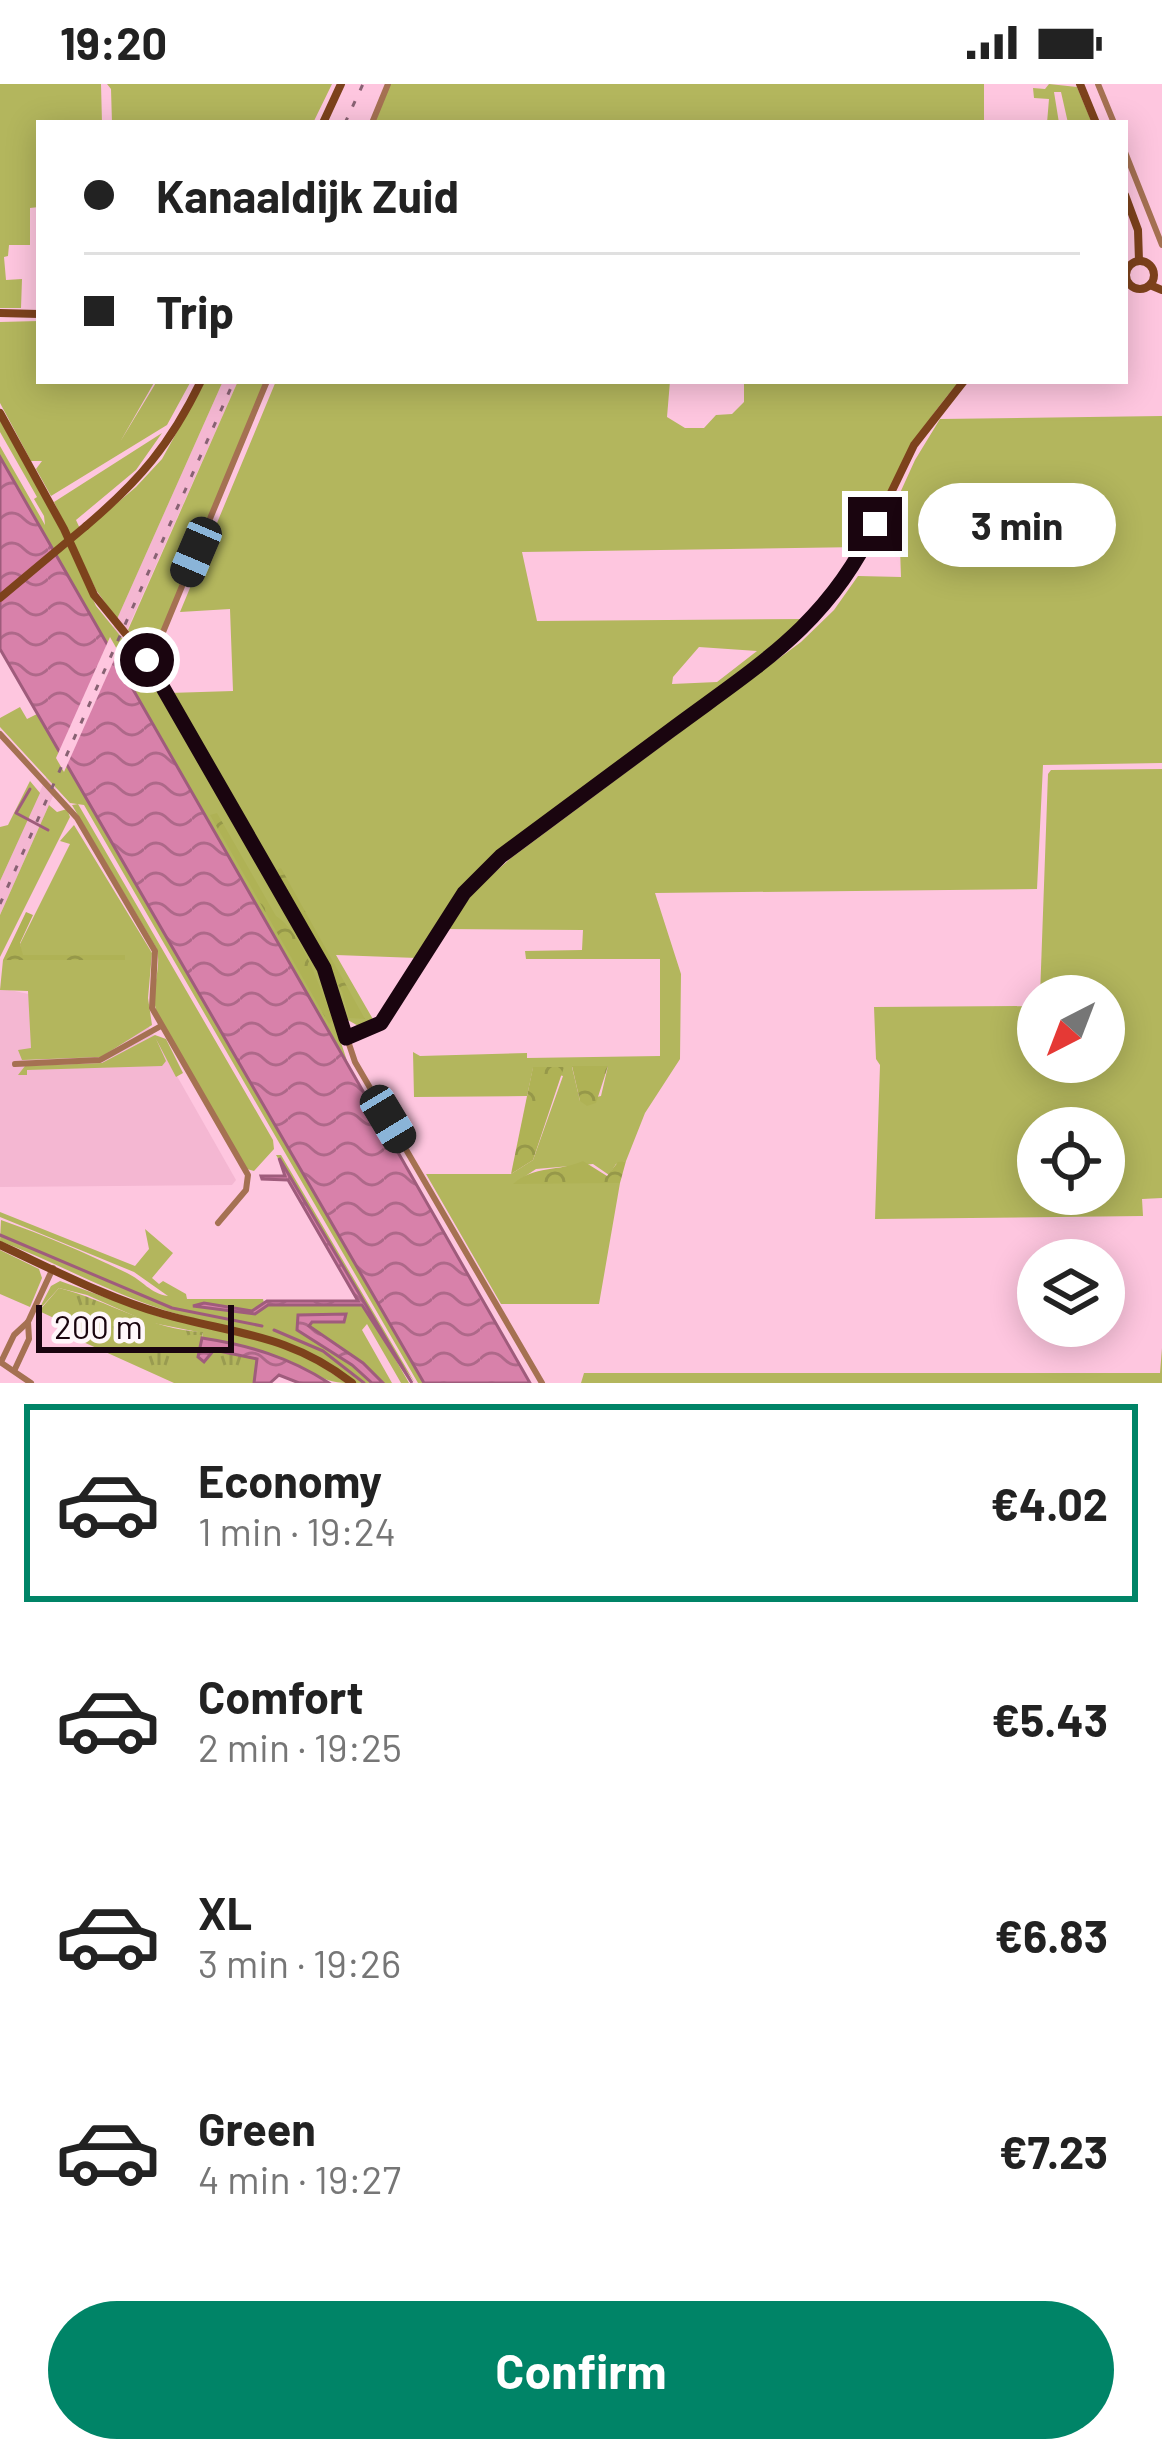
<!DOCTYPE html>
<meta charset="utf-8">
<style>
:root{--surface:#fff;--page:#f6f6f6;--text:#222;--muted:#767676;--line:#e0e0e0;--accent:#008467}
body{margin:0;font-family:Barlow,sans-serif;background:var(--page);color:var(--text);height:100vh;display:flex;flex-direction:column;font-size:45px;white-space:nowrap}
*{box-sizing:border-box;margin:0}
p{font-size:39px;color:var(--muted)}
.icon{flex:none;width:66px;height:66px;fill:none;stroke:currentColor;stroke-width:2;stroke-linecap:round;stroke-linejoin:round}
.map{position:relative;height:1299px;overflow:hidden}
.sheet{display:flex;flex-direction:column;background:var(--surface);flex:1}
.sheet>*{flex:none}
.top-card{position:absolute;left:36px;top:36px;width:1092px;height:264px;border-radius:0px;box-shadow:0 6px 30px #0003;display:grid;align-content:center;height:264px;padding:0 48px;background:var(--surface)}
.needle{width:78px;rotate:222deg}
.buttons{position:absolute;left:1017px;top:891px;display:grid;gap:24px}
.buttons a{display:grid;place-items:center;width:108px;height:108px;border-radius:50%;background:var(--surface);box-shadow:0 6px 30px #0003;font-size:60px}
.scale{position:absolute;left:36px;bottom:30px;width:198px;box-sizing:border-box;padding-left:12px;border:6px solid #1a050f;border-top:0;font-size:33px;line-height:42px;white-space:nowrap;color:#1a050f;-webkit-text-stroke:9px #fff7fa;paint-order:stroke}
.end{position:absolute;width:54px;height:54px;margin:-27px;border:15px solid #1a050f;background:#fff;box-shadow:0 0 0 6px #fff}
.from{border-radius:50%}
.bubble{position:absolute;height:84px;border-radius:42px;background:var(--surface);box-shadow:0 6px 30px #0003;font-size:39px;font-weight:700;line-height:84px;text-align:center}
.car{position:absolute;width:36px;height:72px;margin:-36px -18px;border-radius:15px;box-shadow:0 0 9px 3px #0007;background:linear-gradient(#222 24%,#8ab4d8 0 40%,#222 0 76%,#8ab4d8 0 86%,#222 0)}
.top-card b{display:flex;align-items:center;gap:42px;height:114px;font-size:45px}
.top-card b+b{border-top:3px solid var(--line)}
.top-card i{width:30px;height:30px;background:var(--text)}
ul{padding:21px 0 0;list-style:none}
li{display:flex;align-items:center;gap:36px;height:198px;margin:0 24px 18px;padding:0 24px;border:6px solid transparent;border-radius:0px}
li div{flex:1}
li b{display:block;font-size:45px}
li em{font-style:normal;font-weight:700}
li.selected{border-color:var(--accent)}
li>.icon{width:108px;height:108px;stroke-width:1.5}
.button{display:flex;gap:24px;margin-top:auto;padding:24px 48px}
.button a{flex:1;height:138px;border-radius:72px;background:var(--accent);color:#fff;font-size:48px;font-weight:700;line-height:138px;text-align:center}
.status{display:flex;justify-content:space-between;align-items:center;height:84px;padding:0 60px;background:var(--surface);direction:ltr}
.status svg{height:33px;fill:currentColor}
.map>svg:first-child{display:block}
.built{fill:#f4b7d2}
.grass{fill:#b3b65d;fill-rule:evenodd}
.forest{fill:url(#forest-crowns)}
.park{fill:url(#park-tufts)}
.water{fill:url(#water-waves);stroke:#9f5c7c;stroke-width:3}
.pier{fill:#fec6df}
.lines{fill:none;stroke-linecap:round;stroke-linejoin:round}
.stream{stroke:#9f5c7c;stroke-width:3}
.street{stroke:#a57152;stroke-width:6}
.secondary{stroke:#7d421c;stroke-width:8}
.rail{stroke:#886273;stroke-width:3;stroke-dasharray:6 12;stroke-linecap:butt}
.secondary-bridge{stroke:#7d421c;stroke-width:8}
.route{stroke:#1a050f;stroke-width:15}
</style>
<div class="status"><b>19:20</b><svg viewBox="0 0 49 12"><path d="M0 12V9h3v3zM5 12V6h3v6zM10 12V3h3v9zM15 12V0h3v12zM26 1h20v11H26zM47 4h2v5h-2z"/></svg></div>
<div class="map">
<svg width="1162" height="1299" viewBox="0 0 1162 1299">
<defs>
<pattern id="forest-crowns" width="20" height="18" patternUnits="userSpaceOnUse" patternTransform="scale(3)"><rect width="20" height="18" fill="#afb255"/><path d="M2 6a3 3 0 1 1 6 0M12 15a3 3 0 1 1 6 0" fill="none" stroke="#969849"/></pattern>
<pattern id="park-tufts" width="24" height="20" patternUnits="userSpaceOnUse" patternTransform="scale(3)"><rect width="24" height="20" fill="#b3b65d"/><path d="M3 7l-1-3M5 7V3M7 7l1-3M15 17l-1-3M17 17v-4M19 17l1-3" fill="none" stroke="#999b50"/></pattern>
<pattern id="water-waves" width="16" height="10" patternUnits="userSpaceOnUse" patternTransform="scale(3)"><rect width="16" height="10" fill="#d881aa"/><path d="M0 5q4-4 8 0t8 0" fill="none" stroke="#ae6889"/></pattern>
</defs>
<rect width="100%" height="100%" fill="#fec6df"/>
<g class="built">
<path d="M223,297h15l-238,534v-34z"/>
<path d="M0,904l144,30 92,162 -4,5 -232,2z"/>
</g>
<g class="grass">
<path d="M0,0h101l1,39h-63v84l-9,1v37h-21l-1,11 -4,1 2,23 16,-1 -1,29h-21z"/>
<path d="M107,0h225l-19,39h-201l-1,-34z"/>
<path d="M390,0h594v39h-610z"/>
<path d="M1049,0l28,3 15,36h-24l-7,-31h-7l5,31h-12l2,-24 -15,-1 -1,-10 12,1z"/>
<path d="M39,237v60h116l-35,61 37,-61h34l-24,44 -116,71 -15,-27 6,-8h-11l-31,-58v-81z"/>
<path d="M205,297h18l-106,238 -21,-29 -42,-88 108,-69 -26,37 -60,50 6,13 54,-46 26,-28z"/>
<path d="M238,297h27l-111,269 -7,3 -19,-23z"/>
<path d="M276,297h394l-3,36 18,11h19l12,-13 16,-1 12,-12v-21h216c-45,50 -70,105 -98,166l-340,5 15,69 272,-2 -315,240 -40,42 -37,57 -81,-3 38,66 -12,7 -16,-9 -20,-57 -157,-269 64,-2 -3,-82 -50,3zM699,563l58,4 -40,31 -45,2 1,-7z"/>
<path d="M1162,332v347l-119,2 -6,124 -382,4 26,81 -1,85 -35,54 -19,48 -10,3 -7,11 -16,-11 -57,5 -21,14h105l-21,121h-98l-75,-130h85l22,-14 30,-84 -30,-8 -6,28 -113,1 -1,-45 7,4 107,-3v5l133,-2v-97h-134l-1,-8 57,-1 1,-20 -137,-1 31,-41 34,-30 290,-216 33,-32 24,-34 43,1 -1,-29h-25l40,-88 25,-41zM608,982l-7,30 -21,5 -8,-34z"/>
<path d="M0,336l59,107 37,79 57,70 -2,5 19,33 6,2 140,250 33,101 -349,-610v-11l45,79 -1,-9 -10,-17 3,-2 -37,-65z"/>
<path d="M20,623l7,12 10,-5 387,669h-6l-334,-578 -14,-2 -70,-76v-9z"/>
<path d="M1162,685v429l-20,1 1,17 -268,3 5,-154 -4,-6 -2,-52 164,-1v56h66v-66h-64l8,-222 3,-4zM1104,1044v66h-66v-66z"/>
<path d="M30,697l10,12 -40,88v-54l8,-2z"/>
<path d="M78,720l195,336 1,9 -20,22 -7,-2 -90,-156c-8,-22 5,-42 0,-64l-85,-144z"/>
<path d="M49,721l8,7 10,-3 3,8 -70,140v-42z"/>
<path d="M74,741l78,128 -4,45 4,27 -51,32 -79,3 -4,-10 13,-2 -3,-57 -28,-1 3,-30h122l-103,-5 -2,-11 50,-100 -10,-3z"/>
<path d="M155,951l11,4 17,34 -7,4 -20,-38 10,22 -4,5 -135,4v5h-9l7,-9 77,-3z"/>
<path d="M276,1071h5l134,228 -33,-47 27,47h-8l-34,-59 -5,6 30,53h-9l-20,-20 -55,-37 3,-4h32l-45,-7 -1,15 55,35 20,18h-18c-55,-51 -123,-51 -190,-73 -56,-18 -109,-48 -164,-69l1,-21c43,15 85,33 126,53 15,7 24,21 41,23l-34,-24 -134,-55v-5l135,54 14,-17 -4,-20 28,24 -21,25 7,6 4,-3 23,13 1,5h76l1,4 -12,8 -48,-8 -10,4 61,7 13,-9 93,-1 14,19z"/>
<path d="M0,1166l39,19 3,9 -12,29 -30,-13z"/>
<path d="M60,1197l100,36 103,22 51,22 32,22c-24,0 -39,-15 -61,-24 -27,-10 -55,-17 -83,-21l1,-5 -55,-11 -61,-27 -28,-7 -21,23 13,-25z"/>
<path d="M1162,1264v35h-581l3,-10h576z"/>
</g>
<g class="forest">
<path d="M217,729l59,103c26,16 46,76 57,105l-4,3 -119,-209z"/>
<path d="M281,784l84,151 -16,-1 -7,-26 -66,-122z"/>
<path d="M26,828l7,3 -13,28 3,12h102v5h-122z"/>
<path d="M572,982h36l-12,37 -9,3 -7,-5z"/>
<path d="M533,983h31l-31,93 -22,14z"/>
<path d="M583,1077l24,15 11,-14 8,-1 -6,22 -107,1c21,-19 46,-12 70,-23z"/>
</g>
<path class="park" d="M59,1204c48,12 92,42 144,44l-5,26 16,-8 43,9 -3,24h-80l-104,-47 3,-9 -34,-16z"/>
<g class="water">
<path d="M0,373l530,926h-106l-424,-734z"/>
<path d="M279,1074l133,225 -50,-78h-94l-13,9 -62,-8 11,-3 48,8 15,-10h91l-70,-121 -26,-1 -1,-3h24z"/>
<path d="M346,1230l-2,8h-32l-3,4 54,37 20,20h-11l-20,-18 -55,-35 1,-15z"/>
<path d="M202,1254c46,7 87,19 127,45h-30l-20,-8 -9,8h-16l3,-24 -43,-9 -10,12 -6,-5z"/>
</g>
<path class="pier" d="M110,553l8,14 -54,121 -8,-14z"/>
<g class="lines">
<g class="stream">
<path d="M30,705l-14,24 32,17"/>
<path d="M0,1151l172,73 90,18"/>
<path d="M274,1246l49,21 41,32"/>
</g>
<g class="street">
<path d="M1098,0l16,39"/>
<path d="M372,39l16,-39"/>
<path d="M1125,68l37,93"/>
<path d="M147,576l9,-11 111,-268"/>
<path d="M0,650l77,84 78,133 -3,57 96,167 -2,15 -28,33"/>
<path d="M347,954l8,24 187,321"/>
<path d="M15,980l85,-4 61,-34"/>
<path d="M0,1278l31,21"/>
<path d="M1,1278l13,-27 14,-13 25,-54"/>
<path d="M15,1285l14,-30 -1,-17"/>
</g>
<g class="secondary">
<path d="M1080,0l16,39"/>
<path d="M323,39l18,-39"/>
<path d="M1125,111l13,35 1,31"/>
<circle cx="1140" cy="191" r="14"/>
<path d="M1150,201l12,5"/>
<path d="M0,229l39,1"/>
<path d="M0,329l64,116 30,66 53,65 177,308 23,70 34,-15 83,-130 37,-37 267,-198 50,-44 43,-59 53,-110 50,-64"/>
<path d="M86,442c54,-46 84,-81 115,-145"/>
<path d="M0,1161c52,24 107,53 163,69 71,20 127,20 189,69"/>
</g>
<g class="rail">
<path d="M345,39l18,-39"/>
<path d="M0,820l234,-523"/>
</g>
<path class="secondary-bridge" d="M0,514l86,-72"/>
</g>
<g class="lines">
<path class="route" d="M147,576l177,308 22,70 35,-15 83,-130 37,-37c57,-42 113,-84 170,-126 86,-64 157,-105 204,-206"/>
</g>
</svg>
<div class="buttons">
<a><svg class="needle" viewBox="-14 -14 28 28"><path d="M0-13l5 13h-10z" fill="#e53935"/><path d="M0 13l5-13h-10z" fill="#767676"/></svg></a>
<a><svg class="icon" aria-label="locate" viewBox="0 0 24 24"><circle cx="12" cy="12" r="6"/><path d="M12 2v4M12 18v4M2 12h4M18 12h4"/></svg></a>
<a><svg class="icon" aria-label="layers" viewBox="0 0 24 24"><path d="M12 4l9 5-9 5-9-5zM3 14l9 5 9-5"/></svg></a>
</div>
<div class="scale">200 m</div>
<i class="end from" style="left:147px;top:576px"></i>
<i class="end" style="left:875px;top:440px"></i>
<div class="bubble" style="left:918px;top:399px;width:198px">3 min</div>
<i class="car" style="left:196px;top:468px;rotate:203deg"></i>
<i class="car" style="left:388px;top:1035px;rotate:149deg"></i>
<div class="top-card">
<b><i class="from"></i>Kanaaldijk Zuid</b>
<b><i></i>Trip</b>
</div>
</div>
<section class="sheet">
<ul>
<li class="selected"><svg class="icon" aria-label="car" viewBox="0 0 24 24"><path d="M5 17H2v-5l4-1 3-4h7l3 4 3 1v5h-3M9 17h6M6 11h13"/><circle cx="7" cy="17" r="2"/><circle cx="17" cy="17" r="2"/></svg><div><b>Economy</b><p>1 min · 19:24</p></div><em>€4.02</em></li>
<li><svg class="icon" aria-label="car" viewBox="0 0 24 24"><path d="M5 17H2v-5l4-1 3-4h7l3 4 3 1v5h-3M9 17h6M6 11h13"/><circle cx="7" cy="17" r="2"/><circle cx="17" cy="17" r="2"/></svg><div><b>Comfort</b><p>2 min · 19:25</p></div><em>€5.43</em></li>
<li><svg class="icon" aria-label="car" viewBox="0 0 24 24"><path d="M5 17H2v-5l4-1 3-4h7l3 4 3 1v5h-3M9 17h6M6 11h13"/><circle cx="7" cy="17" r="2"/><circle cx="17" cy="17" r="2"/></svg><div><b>XL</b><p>3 min · 19:26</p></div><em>€6.83</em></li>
<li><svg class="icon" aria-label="car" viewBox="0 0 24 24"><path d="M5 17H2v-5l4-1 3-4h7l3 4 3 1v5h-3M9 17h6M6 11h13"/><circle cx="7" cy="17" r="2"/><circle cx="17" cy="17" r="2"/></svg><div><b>Green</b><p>4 min · 19:27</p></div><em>€7.23</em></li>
</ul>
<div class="button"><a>Confirm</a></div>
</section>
